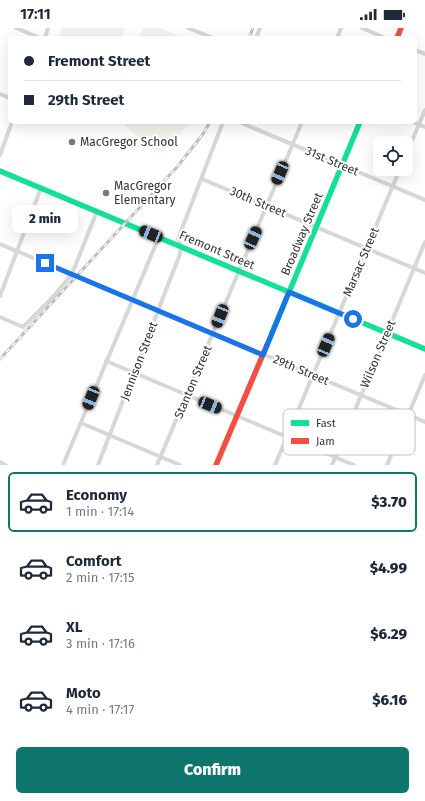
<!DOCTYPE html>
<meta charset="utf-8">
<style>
:root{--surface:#fff;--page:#f6f6f7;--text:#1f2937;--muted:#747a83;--line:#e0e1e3;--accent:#0f766e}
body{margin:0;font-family:"Fira Sans",sans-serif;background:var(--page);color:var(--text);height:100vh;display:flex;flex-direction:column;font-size:15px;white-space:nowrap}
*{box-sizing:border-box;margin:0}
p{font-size:13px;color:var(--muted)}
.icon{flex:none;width:22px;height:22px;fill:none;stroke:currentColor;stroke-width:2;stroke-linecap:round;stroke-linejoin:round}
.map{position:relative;height:437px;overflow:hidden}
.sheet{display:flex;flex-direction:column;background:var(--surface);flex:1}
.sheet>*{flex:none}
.top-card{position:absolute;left:8px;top:8px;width:409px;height:88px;border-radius:6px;box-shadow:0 4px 16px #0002;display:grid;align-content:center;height:88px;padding:0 16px;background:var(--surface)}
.buttons{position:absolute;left:373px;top:108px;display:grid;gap:8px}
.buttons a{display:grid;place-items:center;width:40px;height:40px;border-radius:6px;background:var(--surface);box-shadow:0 4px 16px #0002;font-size:20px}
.end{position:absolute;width:18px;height:18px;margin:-9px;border:5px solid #1a73e8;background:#fff;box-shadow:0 0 0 2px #fff}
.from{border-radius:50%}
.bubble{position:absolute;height:28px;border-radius:6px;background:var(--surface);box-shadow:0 4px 16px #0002;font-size:13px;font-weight:800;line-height:28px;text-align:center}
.car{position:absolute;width:12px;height:24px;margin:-12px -6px;border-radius:5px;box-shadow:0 0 3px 1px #0007;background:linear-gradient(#222 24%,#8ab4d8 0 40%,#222 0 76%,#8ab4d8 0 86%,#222 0)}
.top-card b{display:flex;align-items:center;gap:14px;height:38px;font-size:15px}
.top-card b+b{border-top:1px solid var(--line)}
.top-card i{width:10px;height:10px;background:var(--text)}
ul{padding:7px 0 0;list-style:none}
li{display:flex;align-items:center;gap:12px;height:60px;margin:0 8px 6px;padding:0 8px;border:2px solid transparent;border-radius:6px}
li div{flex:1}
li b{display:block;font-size:15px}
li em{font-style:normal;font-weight:800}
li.active{border-color:var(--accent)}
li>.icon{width:36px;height:36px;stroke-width:1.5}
.cta{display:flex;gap:8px;margin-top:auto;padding:8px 16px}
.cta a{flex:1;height:46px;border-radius:6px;background:var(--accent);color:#fff;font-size:16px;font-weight:800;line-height:46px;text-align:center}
.status{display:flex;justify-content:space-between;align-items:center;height:28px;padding:0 20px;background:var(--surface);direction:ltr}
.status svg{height:11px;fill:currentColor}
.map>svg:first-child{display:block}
.green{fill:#f1f5ed}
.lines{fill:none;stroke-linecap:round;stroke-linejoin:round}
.street{stroke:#d7d7d7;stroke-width:4}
.fast{stroke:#16e098;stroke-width:5.5}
.jam{stroke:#f24e42;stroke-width:5.5}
.rail-casing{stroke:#bebebe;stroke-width:3}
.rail{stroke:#fff;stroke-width:1.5;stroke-dasharray:4.5;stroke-linecap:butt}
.route{stroke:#1a73e8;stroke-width:5}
.poi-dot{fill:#7a7a7a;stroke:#fff;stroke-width:1.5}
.labels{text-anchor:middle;stroke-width:4;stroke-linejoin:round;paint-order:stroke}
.poi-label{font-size:12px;fill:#333;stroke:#fff;text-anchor:start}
.street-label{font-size:12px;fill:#333;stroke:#fff}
.key{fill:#fff;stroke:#c2c2c2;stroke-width:1}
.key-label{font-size:11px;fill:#333}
</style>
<div class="status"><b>17:11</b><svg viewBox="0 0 49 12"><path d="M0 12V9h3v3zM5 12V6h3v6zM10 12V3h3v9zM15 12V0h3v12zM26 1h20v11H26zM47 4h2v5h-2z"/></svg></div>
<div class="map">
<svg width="425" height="437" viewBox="0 0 425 437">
<rect width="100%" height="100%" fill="#fff"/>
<g class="green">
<path d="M62,0h63l-4,10h-59l-3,-1z"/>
<path d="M144,0h16l22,9 -43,1z"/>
<path d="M121,94h70l-29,31 -8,-1z"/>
</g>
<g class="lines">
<g class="street">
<path d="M16,0l24,10"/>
<path d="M188,0l25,10"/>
<path d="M362,0l23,10"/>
<path d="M45,10l3,-10"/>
<path d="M256,10l4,-10"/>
<path d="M337,10l4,-10"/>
<path d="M415,22l10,4"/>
<path d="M0,66l10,4"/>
<path d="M239,94l186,78"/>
<path d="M412,94l13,5"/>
<path d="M0,127l12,-33"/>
<path d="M406,127l19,-45"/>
<path d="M202,151l223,94"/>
<path d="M0,216l425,178"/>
<path d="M0,268l41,-108"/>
<path d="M0,289l23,10 29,-29 20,-24 25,-63"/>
<path d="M106,333l248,104"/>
<path d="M81,395l99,42"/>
<path d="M0,434l6,3"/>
<path d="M63,437l96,-228"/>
<path d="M98,437l82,-211 1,-7 -3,-8 45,-117"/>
<path d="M157,437l145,-343"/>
<path d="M275,437l125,-296"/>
<path d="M332,437l93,-223"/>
<path d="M387,437l38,-90"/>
</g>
<g class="fast">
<path d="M0,143l425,178"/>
<path d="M267,317l93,-223"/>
</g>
<g class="jam">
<path d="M397,10l4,-10"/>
<path d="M216,437l51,-120"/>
</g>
<g class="rail-casing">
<g id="rail">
<path d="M249,10l4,-10"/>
<path d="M0,331l177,-192 26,-33 7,-12"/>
</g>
</g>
<use href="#rail" class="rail"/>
</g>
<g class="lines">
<path class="route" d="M45,235l218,92 26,-63 64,27"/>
</g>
<g class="poi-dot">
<circle cx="72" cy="114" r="4"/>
<circle cx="106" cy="165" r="4"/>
</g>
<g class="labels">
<g class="poi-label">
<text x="80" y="118">MacGregor School</text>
<text x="114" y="162">MacGregor<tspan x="114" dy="14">Elementary</tspan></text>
</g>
<g class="street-label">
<text transform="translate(332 133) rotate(23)" y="4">31st Street</text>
<text transform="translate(258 174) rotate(23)" y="4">30th Street</text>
<text transform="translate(302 206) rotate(-67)" y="4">Broadway Street</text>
<text transform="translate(217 222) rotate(23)" y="4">Fremont Street</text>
<text transform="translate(361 234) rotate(-67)" y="4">Marsac Street</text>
<text transform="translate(378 326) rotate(-67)" y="4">Wilson Street</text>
<text transform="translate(139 333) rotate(-69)" y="4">Jennison Street</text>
<text transform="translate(301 342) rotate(23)" y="4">29th Street</text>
<text transform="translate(193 354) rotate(-67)" y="4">Stanton Street</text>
</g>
</g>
<rect x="283" y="381" width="132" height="46" rx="6" class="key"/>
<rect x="291" y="392" width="18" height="6" fill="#16e098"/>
<rect x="291" y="410" width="18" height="6" fill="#f24e42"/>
<g class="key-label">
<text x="316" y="399">Fast</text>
<text x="316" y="417">Jam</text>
</g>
</svg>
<div class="buttons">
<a><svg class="icon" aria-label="locate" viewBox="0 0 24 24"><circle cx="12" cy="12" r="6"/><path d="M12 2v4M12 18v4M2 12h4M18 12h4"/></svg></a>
</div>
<i class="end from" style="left:353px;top:291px"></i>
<i class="end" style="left:45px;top:235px"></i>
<div class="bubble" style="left:12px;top:177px;width:66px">2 min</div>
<i class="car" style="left:280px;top:145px;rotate:203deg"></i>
<i class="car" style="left:151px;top:206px;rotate:292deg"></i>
<i class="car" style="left:253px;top:210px;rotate:24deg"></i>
<i class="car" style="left:220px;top:288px;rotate:202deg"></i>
<i class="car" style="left:326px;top:317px;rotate:23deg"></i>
<i class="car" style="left:91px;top:370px;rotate:202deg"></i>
<i class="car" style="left:210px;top:377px;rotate:112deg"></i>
<div class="top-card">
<b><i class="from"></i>Fremont Street</b>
<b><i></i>29th Street</b>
</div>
</div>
<section class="sheet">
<ul>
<li class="active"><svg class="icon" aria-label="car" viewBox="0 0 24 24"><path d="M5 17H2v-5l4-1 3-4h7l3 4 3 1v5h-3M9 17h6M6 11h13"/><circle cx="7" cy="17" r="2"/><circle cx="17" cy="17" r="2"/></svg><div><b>Economy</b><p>1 min · 17:14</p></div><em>$3.70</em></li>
<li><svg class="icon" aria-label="car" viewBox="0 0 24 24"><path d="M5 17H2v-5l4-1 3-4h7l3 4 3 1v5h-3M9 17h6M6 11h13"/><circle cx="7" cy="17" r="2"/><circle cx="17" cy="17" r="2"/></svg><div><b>Comfort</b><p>2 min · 17:15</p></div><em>$4.99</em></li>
<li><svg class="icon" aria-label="car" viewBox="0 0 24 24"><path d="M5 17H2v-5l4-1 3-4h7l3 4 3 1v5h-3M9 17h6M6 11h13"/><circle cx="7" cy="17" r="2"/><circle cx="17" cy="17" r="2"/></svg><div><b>XL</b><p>3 min · 17:16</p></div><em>$6.29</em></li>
<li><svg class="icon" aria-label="car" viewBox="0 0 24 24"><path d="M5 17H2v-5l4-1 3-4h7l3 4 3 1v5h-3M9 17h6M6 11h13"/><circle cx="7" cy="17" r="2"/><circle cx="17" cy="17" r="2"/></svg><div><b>Moto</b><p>4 min · 17:17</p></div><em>$6.16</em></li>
</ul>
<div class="cta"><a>Confirm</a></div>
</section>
